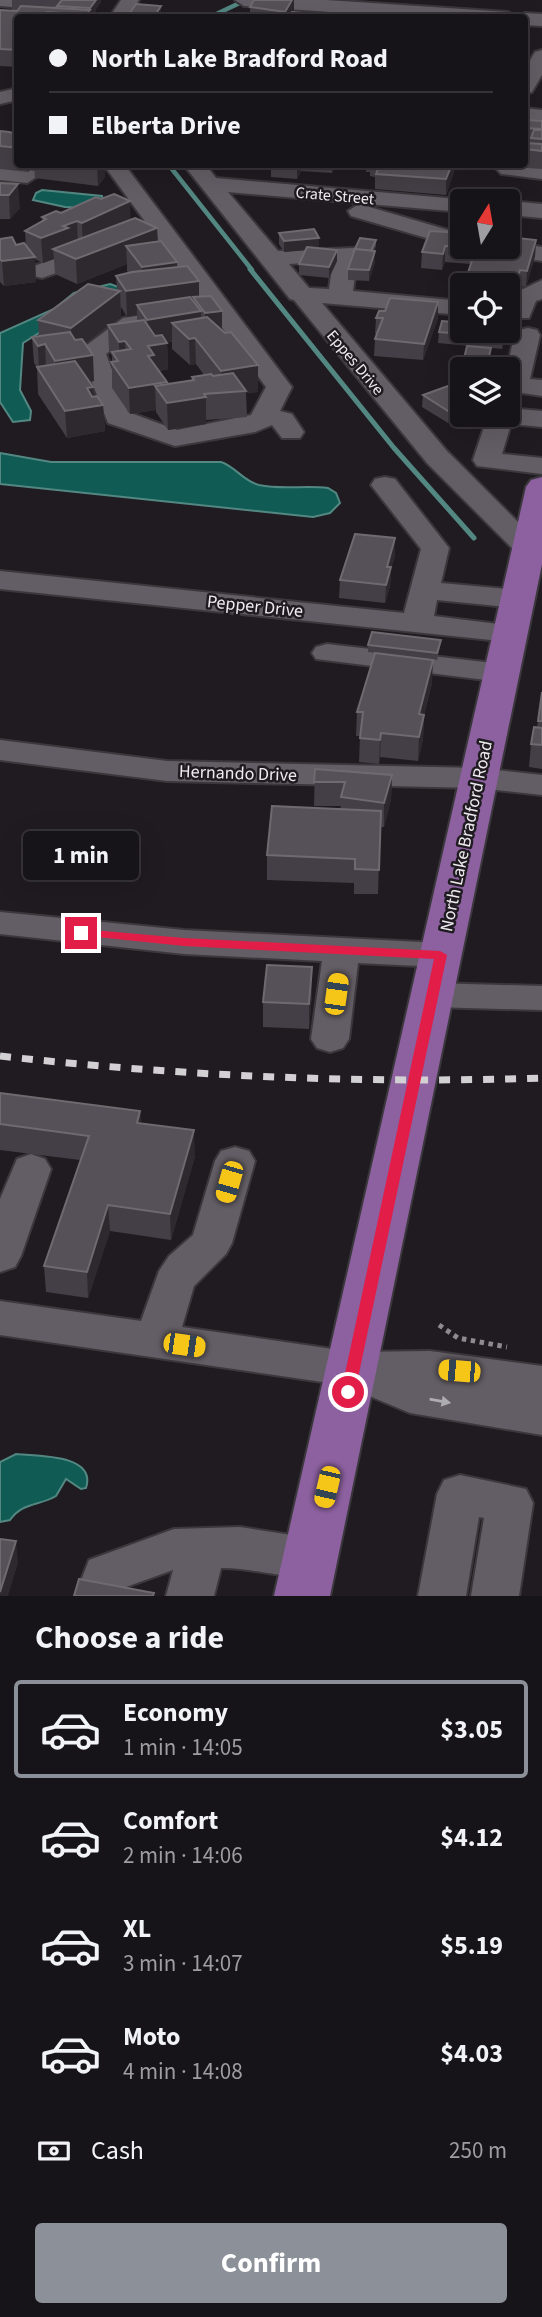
<!DOCTYPE html>
<meta charset="utf-8">
<style>
:root{--surface:#171419;--page:#201d22;--text:#f1f3f6;--muted:#9e9ea2;--line:#363338;--accent:#8c9099}
body{margin:0;font-family:"Source Sans 3",sans-serif;background:var(--page);color:var(--text);height:100vh;display:flex;flex-direction:column;font-size:26px;white-space:nowrap}
*{box-sizing:border-box;margin:0}
p{font-size:23px;color:var(--muted)}
.icon{flex:none;width:38px;height:38px;fill:none;stroke:currentColor;stroke-width:2;stroke-linecap:round;stroke-linejoin:round}
.map{position:relative;height:1596px;overflow:hidden}
.drawer{display:flex;flex-direction:column;background:var(--surface);flex:1}
.drawer>*{flex:none}
.top-card{position:absolute;left:14px;top:14px;width:514px;height:154px;border-radius:7px;box-shadow:0 7px 28px #0002,0 0 0 2px var(--line);display:grid;align-content:center;height:154px;padding:0 35px;background:var(--surface)}
.needle{width:46px;rotate:11deg}
.fabs{position:absolute;left:450px;top:189px;display:grid;gap:14px}
.fabs a{display:grid;place-items:center;width:70px;height:70px;border-radius:7px;background:var(--surface);box-shadow:0 7px 28px #0002,0 0 0 2px var(--line);font-size:35px}
.end{position:absolute;width:32px;height:32px;margin:-16px;border:9px solid #e11d48;background:#fff;box-shadow:0 0 0 4px #fff}
.from{border-radius:50%}
.bubble{position:absolute;height:49px;border-radius:7px;background:var(--surface);box-shadow:0 7px 28px #0002,0 0 0 2px var(--line);font-size:23px;font-weight:700;line-height:49px;text-align:center}
.car{position:absolute;width:21px;height:42px;margin:-21px -10px;border-radius:9px;box-shadow:0 0 5px 2px #0007;background:linear-gradient(#f5c518 24%,#345 0 40%,#f5c518 0 76%,#345 0 86%,#f5c518 0)}
.top-card b{display:flex;align-items:center;gap:24px;height:66px;font-size:26px}
.top-card b+b{border-top:2px solid var(--line)}
.top-card i{width:18px;height:18px;background:var(--text)}
ul{padding:0;list-style:none}
li{display:flex;align-items:center;gap:21px;height:98px;margin:0 14px 10px;padding:0 21px;border:4px solid transparent;border-radius:7px}
li div{flex:1}
li b{display:block;font-size:26px}
li em{font-style:normal;font-weight:700}
li.active{border-color:var(--accent)}
li>.icon{width:63px;height:63px;stroke-width:1.5}
h2{padding:0 35px;font-size:32px;line-height:84px}
.pay{display:flex;align-items:center;gap:18px;height:77px;padding:0 35px;font-size:26px}
.pay p{margin-inline-start:auto}
.primary-button{display:flex;gap:14px;margin-top:auto;padding:14px 35px}
.primary-button a{flex:1;height:80px;border-radius:7px;background:var(--accent);color:#fff;font-size:28px;font-weight:700;line-height:80px;text-align:center}
.map>svg:first-child{display:block}
.water{fill:#105c54;stroke:#538782;stroke-width:2}
.lines{fill:none;stroke-linecap:round;stroke-linejoin:round}
.stream-far1{stroke:#538782;stroke-width:4.5}
.stream{stroke:#538782;stroke-width:5}
.minor-casing{stroke:#3b383d;stroke-width:4}
.major-casing{stroke:#3b383d;stroke-width:4}
.path{stroke:#8e8a8f;stroke-width:5;stroke-dasharray:4.5 4.5;stroke-linecap:butt}
.minor{fill:#635e65;fill-rule:evenodd}
.major{fill:#8d61a0;fill-rule:evenodd}
.rail{stroke:#d3d0d4;stroke-width:7;stroke-dasharray:11 11;stroke-linecap:butt}
.wall{fill:#443f46;fill-rule:evenodd}
.shaded-wall{fill:#2d292f}
.building{fill:#565158;stroke:#6e6a70;stroke-width:2}
.oneway{fill:#afacb1}
.route{fill:#e11d48}
.labels{text-anchor:middle;stroke-width:5;stroke-linejoin:round;paint-order:stroke}
.far-street-label{font-size:16px;fill:#eeebef;stroke:#1f1b21}
.street-label{font-size:18px;fill:#eeebef;stroke:#1f1b21}
</style>
<div class="map">
<svg width="542" height="1596" viewBox="0 0 542 1596">
<rect width="100%" height="100%" fill="#1f1b21"/>
<g class="water">
<path d="M42,190l60,6 2,13 -39,-2 -32,-7 3,-7z"/>
<path d="M110,284l14,5 -35,13 -66,41 -3,47 11,21 -1,9 -17,2 -13,-20v-69l54,-24 20,-16z"/>
<path d="M0,453l51,9h170c15,5 22,19 38,23 23,5 47,0 69,3l8,5 4,10 -10,10 -17,4 -313,-33z"/>
<path d="M16,1454c21,2 81,0 70,34l-5,1 -15,-10 -10,17c-17,10 -33,6 -46,24l-10,2v-60z"/>
</g>
<g class="lines">
<g class="stream-far1">
<path d="M208,18l38,-18"/>
<path d="M168,164l84,106"/>
</g>
<path class="stream" d="M250,269l144,179 80,90"/>
<g class="minor-casing">
<g id="minor">
<path d="M0,0h21v1l-9,6 -12,-1z"/>
<path d="M121,0h18l-11,18h-19z"/>
<path d="M235,0h91l182,12 9,5 8,-4 17,1v12l-17,-1v-7h-107l-174,-12z"/>
<path d="M542,50v25l-10,17 -7,2v-25l10,-17z"/>
<path d="M18,88v12l-18,4v-12z"/>
<path d="M525,108l17,2v12l-17,-2z"/>
<path d="M103,164h21l164,218 4,5 -12,24 12,3 12,18 -4,6h-18l-10,-13 -17,7 -80,14 -67,-23 -28,-71 4,-5 39,-29 83,-13zM215,318l51,69 -15,28 -74,15 -49,-18 -22,-58 33,-25z"/>
<path d="M183,164h22l11,14 254,22 -8,1v11l-234,-20 50,59 76,-3 4,5 -5,38 109,10v14l-140,-12 125,148 92,92 3,4 -3,8 -10,3 -10,-3 -92,-92 -133,-163 -4,-1zM333,261l-4,28 -20,-1 -20,-24z"/>
<path d="M492,164l50,1v14l-41,-5z"/>
<path d="M0,166l35,5 3,5 -11,7 -27,-3z"/>
<path d="M508,201l34,3v14l-34,-3z"/>
<path d="M359,204l103,30v13h5l-13,-1 -103,-30 -3,-5z"/>
<path d="M508,242l34,5v14l-51,-7 -8,-2 -4,-5h29z"/>
<path d="M96,244l8,2 4,5 -4,5 -62,22 -8,-2 -4,-5 4,-5z"/>
<path d="M542,280v19l-6,2 -7,17h-18l-3,-5 9,-21z"/>
<path d="M528,328l9,2 3,5 -10,44 12,1v16l-34,-5c0,-20 0,-44 11,-61z"/>
<path d="M508,408l34,3v16l-31,-3 -9,30 40,4v16l-65,-8 -4,-6 15,-45h20z"/>
<path d="M385,477l10,2 54,69 -8,35 77,7 10,3 5,6 -5,6 -10,3 -81,-8 -3,16 88,11 4,6 -4,6 -11,3 -511,-53v-18l404,42 17,-64 -50,-64 4,-6z"/>
<path d="M327,644l175,20 11,2 4,7 -4,7 -11,2 -186,-23 -4,-6 4,-6z"/>
<path d="M0,740l167,21 311,7 64,7v20l-64,-7 -311,-7 -167,-21z"/>
<path d="M0,912l184,18 256,13 13,4 5,8 -5,8 -13,4 -82,-4 -9,76 -6,9 -13,4 -13,-4 -6,-9 11,-78 -138,-7 -184,-20z"/>
<path d="M432,983l110,3v24l-110,-3 -13,-3 -5,-9 5,-9z"/>
<path d="M235,1147l14,4 6,10 -23,82 -6,11 -32,32 -12,41 171,25 77,-1 112,15v69l-132,-22 -67,-28 -343,-50v-34l141,20 18,-50 10,-15 24,-21 22,-74 6,-10z"/>
<path d="M31,1154l14,5 6,10 -30,87 -6,11 -15,5v-73l17,-40z"/>
<path d="M460,1475l66,14 7,14 -14,93h-48l13,-78 -5,-1 -13,79h-48l19,-102 7,-14z"/>
<path d="M240,1527l71,11 17,6 7,14 -7,14c-34,12 -72,-5 -107,-4l-7,28h-48l7,-26 -47,17 -3,9h-48l14,-36 85,-31z"/>
</g>
</g>
<g class="major-casing">
<path id="major" d="M542,477v87l-212,1032h-56l252,-1109 5,-7z"/>
</g>
<path class="path" d="M439,1325l19,13 49,9"/>
<use href="#minor" class="minor"/>
<use href="#major" class="major"/>
<path class="rail" d="M0,1056c181,20 360,28 542,22"/>
</g>
<g class="wall">
<path d="M12,0h89v2l-5,7v9h-78v49l-18,-1v-56l12,1z"/>
<path d="M254,0h40v13l10,5h-54v-11z"/>
<path d="M542,121v48l-29,-2v-3h12v-36z"/>
<path d="M0,131l18,3v30h86l1,13 -7,9 -63,-8 -1,-13 -6,7 -28,-3z"/>
<path d="M335,164l-3,9 -31,-2 -4,8 -26,-2v-8l-54,-4z"/>
<path d="M366,164h88v8l-8,23 -71,-6v-12l-5,-1v-4h-4z"/>
<path d="M0,183l20,25 -10,11h-10z"/>
<path d="M61,213l70,6 26,9 1,13 19,21v5l22,29 23,15v20l36,61 -12,1 1,24 -41,3v4l-38,6 -12,-18v-2l-26,4 -18,-26v-32l-3,-5 -1,-24 -23,17 9,37 -4,1 3,5 1,10 9,8 2,26 -38,7 -29,-44 -1,-27 -3,-4 -2,-26 7,-1 -1,-16 79,-30 -1,-14 13,-3 -2,-2v-7l-50,20 -22,-10 -1,-15 -11,4 -8,-4 1,23 -32,4 -4,-4v-43l16,6 10,1 -1,-15 17,-10v-4zM121,307l6,10 10,-2v6l-27,4 11,-9zM167,342h5v7l18,16 6,-1 8,11 -12,2v3l-25,4 -8,-13 9,-2z"/>
<path d="M430,231l106,9 -1,16 -9,31 -7,-1 -4,13 -7,-1v-13h-43l6,-21 -26,-2 -3,8 -21,-2 1,-16z"/>
<path d="M279,233l40,15 18,2v11l-8,17 -30,-3v-11l7,-14 -22,2 -5,-8z"/>
<path d="M376,240v6l-2,5 1,11 -6,19 -21,-1v-11l5,-16z"/>
<path d="M376,318h62l-15,42 -49,-4 1,-17 2,-5h-2z"/>
<path d="M462,331h43v8l-3,10 -64,-6 1,-11z"/>
<path d="M467,346l24,2 -3,21h-26v46h9l-23,8 -26,-16 1,-12 37,-13 1,-11z"/>
<path d="M395,556l-4,12 -1,18 -5,17 -46,-5 1,-18z"/>
<path d="M441,640l-1,7 -3,13 -69,-8v-7z"/>
<path d="M432,683l-8,32 -1,24 -5,22 -38,-4 -1,7 -20,-2 1,-26h-4l1,-24z"/>
<path d="M542,692v77l-13,-2 2,-23 6,-16z"/>
<path d="M315,769l77,6 -1,24 -7,28h-4l-2,67h-24v-11l-87,-3v-25l73,-46 1,-3h-27z"/>
<path d="M312,967v25l-3,37 -46,-2v-25z"/>
<path d="M0,1093l140,18 1,12 54,33 -24,84 -61,-9 -22,67 -42,-6 -2,-26 36,-106 -80,-10z"/>
</g>
<g class="shaded-wall">
<path d="M90,0h11v2l-5,7v9h-6z"/>
<path d="M292,0h2v14l-2,4h-7v-6z"/>
<path d="M161,6v12h-8z"/>
<path d="M28,164h6l-6,8z"/>
<path d="M97,164h7l1,13 -7,9z"/>
<path d="M297,164h4v7l-4,8z"/>
<path d="M332,164h3l-3,9z"/>
<path d="M452,164h2v8l-8,23v-16z"/>
<path d="M18,184l2,24 -10,11 -1,-24z"/>
<path d="M130,201l1,24 -48,23 -1,-25z"/>
<path d="M77,221l1,24 -25,4 1,10 -11,4 -2,-25 22,-12z"/>
<path d="M157,228l1,24 -32,-6 1,18 -50,20 -1,-25z"/>
<path d="M319,238v11l-35,3v-11z"/>
<path d="M536,240l-1,16 -9,31 1,-16z"/>
<path d="M445,246v16l-3,8 1,-16z"/>
<path d="M337,250v11l-8,17v-11z"/>
<path d="M375,251v11l-6,19v-11z"/>
<path d="M35,257l1,25 -32,4 -2,-25z"/>
<path d="M177,262l1,22 21,-3v25l-6,-9v10l-56,-2v10l-10,2 -1,-26 17,-2 -1,-22z"/>
<path d="M520,270l-1,16 -4,13 1,-16z"/>
<path d="M120,291l1,25 -49,38 -1,-26z"/>
<path d="M438,302v16l-15,42 1,-16z"/>
<path d="M201,311v26l-6,1 1,26 -6,1 -1,-26 -17,-16v19l-24,3 -1,-25z"/>
<path d="M222,311v25l-17,3v-26z"/>
<path d="M504,331l1,8 -3,10 1,-12z"/>
<path d="M125,341l1,26 -6,1 -1,-26z"/>
<path d="M167,343l1,26 -13,2 -6,11 -1,-36z"/>
<path d="M45,344l1,26 -7,2 -1,-26z"/>
<path d="M491,348l-3,21h-2z"/>
<path d="M93,355l1,26 -38,6 -1,-26z"/>
<path d="M258,365v27l-12,1v-2l-25,2v-22z"/>
<path d="M167,382l1,21 38,-6v27l-38,6 -1,-27 -12,-17 1,24 -26,4 -1,-26z"/>
<path d="M93,387l1,19 9,-1 2,26 -38,7 -2,-27 22,-23z"/>
<path d="M462,406v9h9l-23,8v-12z"/>
<path d="M395,538v18l-4,12 -1,18 -5,17 2,-36z"/>
<path d="M433,660l-1,23 -14,55 1,-24z"/>
<path d="M424,715l-1,24 -5,22 1,-24z"/>
<path d="M381,733l-1,24 -1,7 1,-24z"/>
<path d="M392,775l-1,24 -7,28v-24z"/>
<path d="M312,967v25l-3,37v-25z"/>
<path d="M140,1111l2,26 -5,-14z"/>
<path d="M194,1130l1,26 -24,84 -1,-26z"/>
<path d="M108,1205l2,26 -22,67 -1,-26z"/>
<path d="M16,1541l2,22 -10,33h-8v-4z"/>
</g>
<g class="building">
<path d="M62,0h34l-6,8 -33,-2z"/>
<path d="M254,0h38l-7,12 -35,-5z"/>
<path d="M136,4l25,2 -8,12 -26,-1z"/>
<path d="M21,6l69,4 -4,5 -39,-3 -4,6h-25v32l-18,-1v-39l17,1z"/>
<path d="M292,12l12,1 -3,5h-12z"/>
<path d="M527,120l15,1v8l-17,-1z"/>
<path d="M534,130h8v9l-11,-1z"/>
<path d="M0,131l9,1 9,2v14l-18,-2z"/>
<path d="M525,143l17,1v7l-17,-2z"/>
<path d="M380,164h72l-6,15 -70,-5z"/>
<path d="M0,183l18,1 -9,11h-9z"/>
<path d="M114,194l16,7 -48,22 -5,-2 -14,5 5,2 -27,10 -16,-7 21,-12 -4,-2 14,-6 5,2 35,-16 5,2z"/>
<path d="M135,218l22,10 -81,31 -23,-10z"/>
<path d="M314,229l5,9 -35,3 -5,-8z"/>
<path d="M430,231l32,2v14h46v-10l28,3 -9,31 -7,-1 -4,13 -10,-1 -1,3 -40,-3 11,-34 -31,-2 -2,8 -21,-2z"/>
<path d="M12,237l4,8 8,-2 11,14 -33,4 -2,-2v-20z"/>
<path d="M360,238l16,2 -5,11 -16,-2 -2,4z"/>
<path d="M161,241l16,21 -35,5 -16,-21z"/>
<path d="M307,247l30,3 -8,17 -30,-3z"/>
<path d="M355,249l20,2 -6,19 -21,-1z"/>
<path d="M187,266l12,15 -73,10 -10,-15 16,-4z"/>
<path d="M88,284l32,7 -49,37 -33,-8z"/>
<path d="M211,296l11,15 -17,2 -12,-16z"/>
<path d="M190,297l11,14 -54,9 -10,-15z"/>
<path d="M390,298l48,4 -14,42 -49,-5 8,-21h-7l3,-7h6z"/>
<path d="M207,317l18,16 6,-1 27,33 -37,6 -26,-33 -6,1 -17,-16z"/>
<path d="M144,320l11,16 7,-1 5,8 -19,3 6,9 -6,1 19,26 -38,6 -18,-26 7,-1 -6,-9 19,-3 -6,-8 -6,1 -11,-17z"/>
<path d="M442,321l20,2v8h42l-1,6 -64,-5z"/>
<path d="M70,332l5,8 7,-1 11,16 -38,6 -10,-17 -7,2 -6,-9z"/>
<path d="M467,346l24,2 -5,21h-24v2h-1z"/>
<path d="M75,361l18,26 -6,1 5,9 5,-1 6,9 -38,6 -28,-44z"/>
<path d="M233,373l13,18 -42,3 2,3 -39,6 -12,-17 39,-6 -2,-3 19,-3 2,2z"/>
<path d="M462,381v25l-14,5 -25,-16z"/>
<path d="M355,534l40,4 -8,29h4l-5,18 -46,-5z"/>
<path d="M372,632l69,8 -4,13 -69,-8z"/>
<path d="M375,653l58,7 -14,54 5,1 -5,22 -38,-4 -1,7 -20,-2 3,-26h-6z"/>
<path d="M542,692v29h-4z"/>
<path d="M534,727l8,1v17l-11,-1z"/>
<path d="M315,769l77,6 -8,28 -43,-6 4,-15h-31z"/>
<path d="M272,806l109,5 -2,59 -24,-1v-10l-88,-4z"/>
<path d="M267,965l45,2 -3,37 -46,-2z"/>
<path d="M0,1093l140,18 -3,12 57,7 -24,84 -62,-9 -21,67 -43,-6 45,-130 -89,-12z"/>
<path d="M0,1539l16,2 -16,51z"/>
<path d="M79,1579l75,14 -1,3h-79z"/>
</g>
<defs><path id="oneway-solid" d="M-6-.8H1V-3.2L6.5 0L1 3.2V.8H-6Z" transform="scale(1.75)"/></defs>
<use class="oneway" href="#oneway-solid" transform="translate(440 1401) rotate(10)"/>
<path class="route" d="M81,929l103,9 256,13 7,4 -93,442h-11l-2,-5 93,-433 -250,-13 -107,-11 -2,-2z"/>
<g class="labels">
<g class="far-street-label">
<text transform="translate(335 195) rotate(5)" y="6">Crate Street</text>
<text transform="translate(356 362) rotate(50)" y="6">Eppes Drive</text>
</g>
<g class="street-label">
<text transform="translate(255 606) rotate(6)" y="6">Pepper Drive</text>
<text transform="translate(238 773) rotate(2)" y="6">Hernando Drive</text>
<text transform="translate(466 836) rotate(-78)" y="6">North Lake Bradford Road</text>
</g>
</g>
</svg>
<div class="fabs">
<a><svg class="needle" viewBox="-14 -14 28 28"><path d="M0-13l5 13h-10z" fill="#e53935"/><path d="M0 13l5-13h-10z" fill="#9e9ea2"/></svg></a>
<a><svg class="icon" aria-label="locate" viewBox="0 0 24 24"><circle cx="12" cy="12" r="6"/><path d="M12 2v4M12 18v4M2 12h4M18 12h4"/></svg></a>
<a><svg class="icon" aria-label="layers" viewBox="0 0 24 24"><path d="M12 4l9 5-9 5-9-5zM3 14l9 5 9-5"/></svg></a>
</div>
<i class="end from" style="left:348px;top:1392px"></i>
<i class="end" style="left:81px;top:933px"></i>
<div class="bubble" style="left:23px;top:831px;width:116px">1 min</div>
<i class="car" style="left:336px;top:994px;rotate:8deg"></i>
<i class="car" style="left:229px;top:1182px;rotate:196deg"></i>
<i class="car" style="left:184px;top:1345px;rotate:98deg"></i>
<i class="car" style="left:459px;top:1371px;rotate:275deg"></i>
<i class="car" style="left:327px;top:1487px;rotate:193deg"></i>
<div class="top-card">
<b><i class="from"></i>North Lake Bradford Road</b>
<b><i></i>Elberta Drive</b>
</div>
</div>
<section class="drawer">
<h2>Choose a ride</h2>
<ul>
<li class="active"><svg class="icon" aria-label="car" viewBox="0 0 24 24"><path d="M5 17H2v-5l4-1 3-4h7l3 4 3 1v5h-3M9 17h6M6 11h13"/><circle cx="7" cy="17" r="2"/><circle cx="17" cy="17" r="2"/></svg><div><b>Economy</b><p>1 min · 14:05</p></div><em>$3.05</em></li>
<li><svg class="icon" aria-label="car" viewBox="0 0 24 24"><path d="M5 17H2v-5l4-1 3-4h7l3 4 3 1v5h-3M9 17h6M6 11h13"/><circle cx="7" cy="17" r="2"/><circle cx="17" cy="17" r="2"/></svg><div><b>Comfort</b><p>2 min · 14:06</p></div><em>$4.12</em></li>
<li><svg class="icon" aria-label="car" viewBox="0 0 24 24"><path d="M5 17H2v-5l4-1 3-4h7l3 4 3 1v5h-3M9 17h6M6 11h13"/><circle cx="7" cy="17" r="2"/><circle cx="17" cy="17" r="2"/></svg><div><b>XL</b><p>3 min · 14:07</p></div><em>$5.19</em></li>
<li><svg class="icon" aria-label="car" viewBox="0 0 24 24"><path d="M5 17H2v-5l4-1 3-4h7l3 4 3 1v5h-3M9 17h6M6 11h13"/><circle cx="7" cy="17" r="2"/><circle cx="17" cy="17" r="2"/></svg><div><b>Moto</b><p>4 min · 14:08</p></div><em>$4.03</em></li>
</ul>
<div class="pay"><svg class="icon" aria-label="cash" viewBox="0 0 24 24"><path d="M3 7h18v10H3z"/><circle cx="12" cy="12" r="2"/></svg>Cash<p>250 m</p></div>
<div class="primary-button"><a>Confirm</a></div>
</section>
